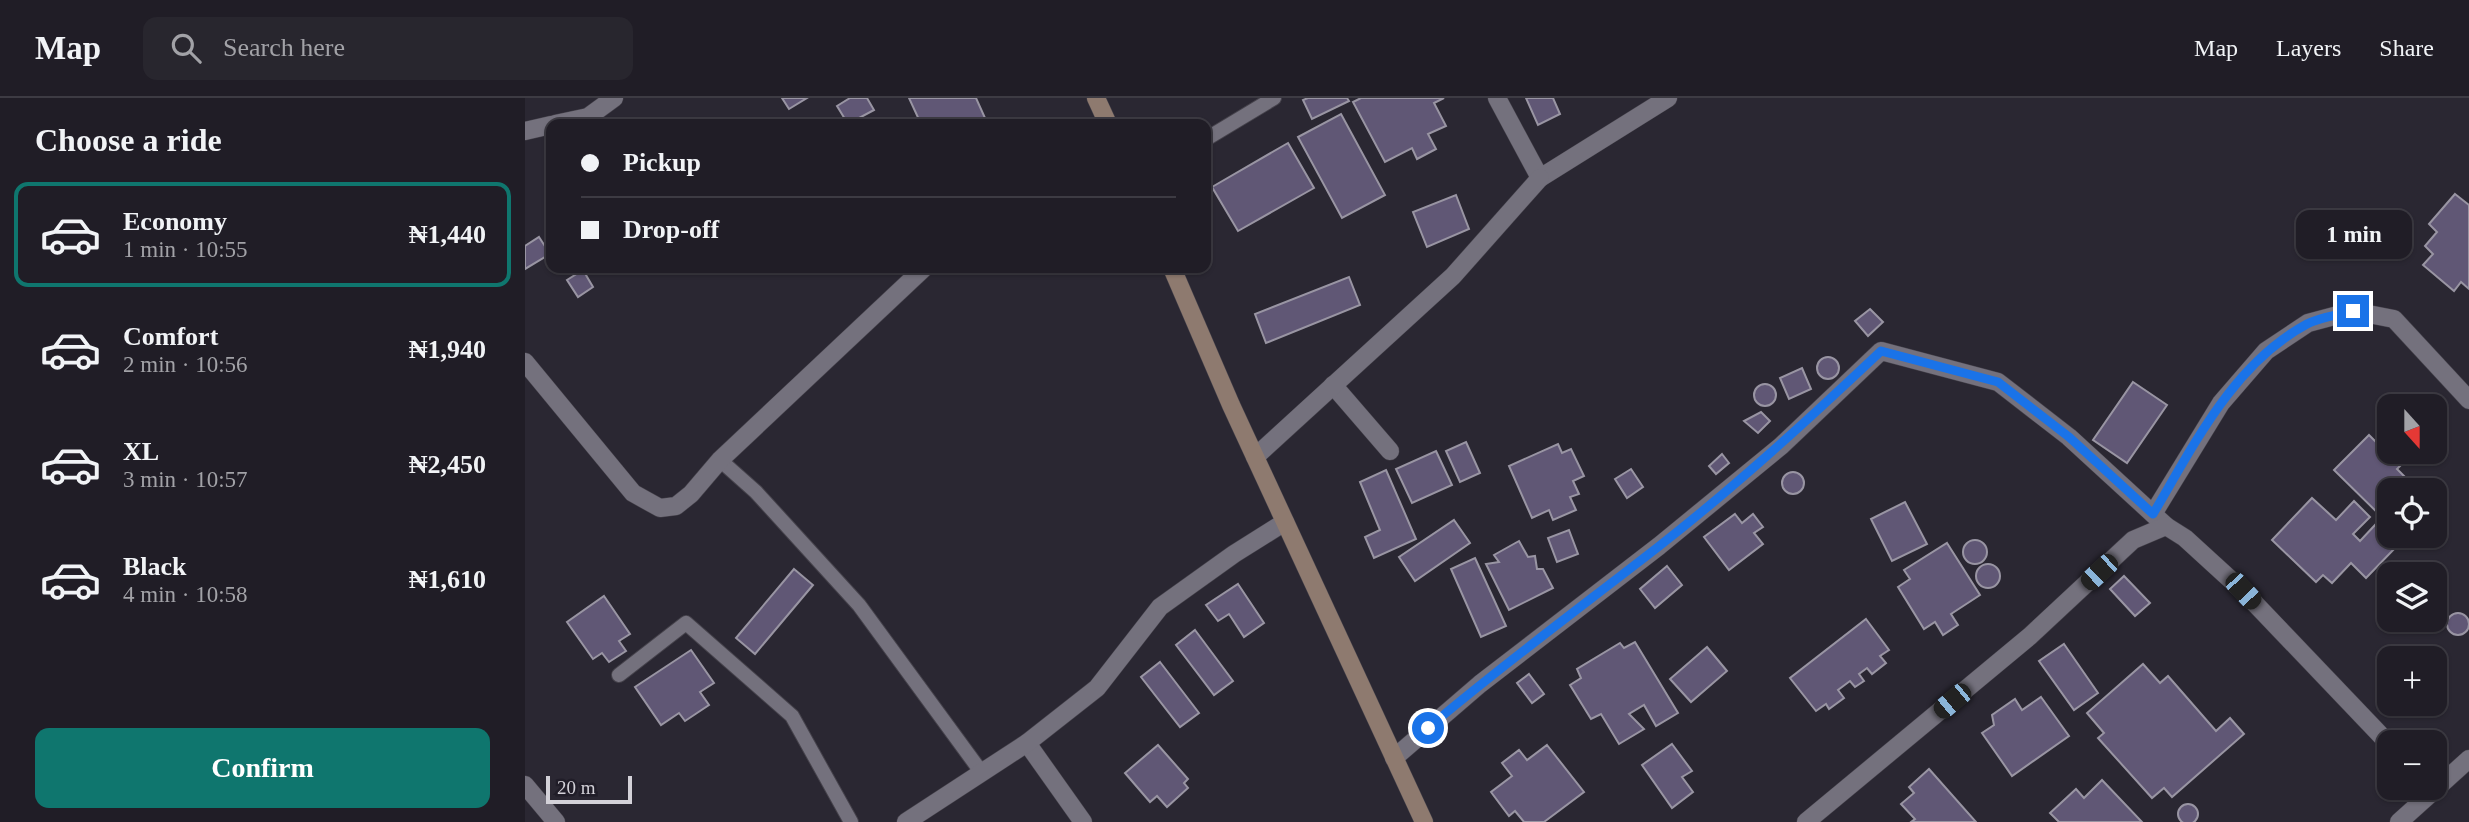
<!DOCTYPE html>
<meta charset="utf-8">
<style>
:root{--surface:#201d26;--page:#28262e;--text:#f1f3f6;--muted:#a2a2a7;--line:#3d3b43;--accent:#0f766e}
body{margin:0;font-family:"Times New Roman",serif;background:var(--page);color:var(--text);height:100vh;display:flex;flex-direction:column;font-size:26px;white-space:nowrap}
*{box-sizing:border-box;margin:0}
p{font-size:23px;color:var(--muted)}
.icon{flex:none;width:38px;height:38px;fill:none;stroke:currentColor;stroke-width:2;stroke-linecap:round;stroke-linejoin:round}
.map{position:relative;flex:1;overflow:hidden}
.drawer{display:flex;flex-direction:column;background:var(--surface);width:525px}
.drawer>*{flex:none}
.top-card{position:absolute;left:21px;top:21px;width:665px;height:154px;border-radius:14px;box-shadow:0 2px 5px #0004,0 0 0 2px var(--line);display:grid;align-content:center;height:154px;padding:0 35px;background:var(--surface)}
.needle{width:46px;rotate:159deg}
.fabs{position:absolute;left:1852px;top:296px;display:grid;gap:14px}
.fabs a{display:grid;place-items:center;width:70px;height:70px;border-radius:14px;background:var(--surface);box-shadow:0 2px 5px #0004,0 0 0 2px var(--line);font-size:35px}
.scale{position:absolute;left:21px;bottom:18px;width:86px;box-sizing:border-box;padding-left:7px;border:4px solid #d3d1d8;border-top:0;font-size:19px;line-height:24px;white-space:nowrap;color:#d3d1d8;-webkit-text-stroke:5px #201d28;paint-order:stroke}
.end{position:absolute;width:32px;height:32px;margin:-16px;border:9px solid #1a73e8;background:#fff;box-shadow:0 0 0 4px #fff}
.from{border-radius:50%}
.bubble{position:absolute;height:49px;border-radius:14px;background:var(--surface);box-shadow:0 2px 5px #0004,0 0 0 2px var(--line);font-size:23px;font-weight:600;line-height:49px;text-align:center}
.car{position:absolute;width:21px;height:42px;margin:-21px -10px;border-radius:9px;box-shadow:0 0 5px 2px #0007;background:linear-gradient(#222 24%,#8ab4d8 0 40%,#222 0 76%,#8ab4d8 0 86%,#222 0)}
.top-card b{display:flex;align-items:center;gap:24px;height:66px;font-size:26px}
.top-card b+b{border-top:2px solid var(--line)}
.top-card i{width:18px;height:18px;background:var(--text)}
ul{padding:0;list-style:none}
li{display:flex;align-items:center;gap:21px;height:105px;margin:0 14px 10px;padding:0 21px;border:4px solid transparent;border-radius:14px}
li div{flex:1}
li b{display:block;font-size:26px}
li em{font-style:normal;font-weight:600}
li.active{border-color:var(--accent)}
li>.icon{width:63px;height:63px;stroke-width:1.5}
h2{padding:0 35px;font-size:32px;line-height:84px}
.action{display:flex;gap:14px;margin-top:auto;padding:14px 35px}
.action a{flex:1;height:80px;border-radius:14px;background:var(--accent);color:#fff;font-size:28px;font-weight:600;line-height:80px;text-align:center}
header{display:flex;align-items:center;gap:42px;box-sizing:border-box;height:98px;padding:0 35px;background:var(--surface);border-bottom:2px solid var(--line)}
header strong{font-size:33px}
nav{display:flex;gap:38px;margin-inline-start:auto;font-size:24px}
.search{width:490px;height:63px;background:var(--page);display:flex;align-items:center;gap:18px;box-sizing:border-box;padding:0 24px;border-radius:14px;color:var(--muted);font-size:26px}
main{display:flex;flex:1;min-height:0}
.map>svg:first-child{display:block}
.building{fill:#605775;stroke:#9995a3;stroke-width:2}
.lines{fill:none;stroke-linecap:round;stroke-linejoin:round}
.lane-casing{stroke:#45424b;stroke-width:16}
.street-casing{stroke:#45424b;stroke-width:19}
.secondary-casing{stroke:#45424b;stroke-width:19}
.lane{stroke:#74717d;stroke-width:14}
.street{stroke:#74717d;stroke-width:18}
.secondary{stroke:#8e7a6f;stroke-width:18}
.route{stroke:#1a73e8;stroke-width:9}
</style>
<header>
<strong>Map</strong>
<div class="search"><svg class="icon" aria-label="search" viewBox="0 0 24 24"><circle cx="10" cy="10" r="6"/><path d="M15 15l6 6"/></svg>Search here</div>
<nav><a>Map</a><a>Layers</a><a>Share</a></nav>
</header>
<main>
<section class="drawer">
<h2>Choose a ride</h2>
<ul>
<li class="active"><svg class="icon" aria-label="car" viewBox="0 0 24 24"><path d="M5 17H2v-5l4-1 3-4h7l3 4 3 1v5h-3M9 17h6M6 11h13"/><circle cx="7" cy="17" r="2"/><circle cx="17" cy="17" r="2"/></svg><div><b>Economy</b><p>1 min · 10:55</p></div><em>₦1,440</em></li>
<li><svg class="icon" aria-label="car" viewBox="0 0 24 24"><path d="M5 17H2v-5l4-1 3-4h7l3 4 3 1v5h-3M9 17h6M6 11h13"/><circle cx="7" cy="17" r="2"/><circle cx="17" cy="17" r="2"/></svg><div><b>Comfort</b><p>2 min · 10:56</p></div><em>₦1,940</em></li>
<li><svg class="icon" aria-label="car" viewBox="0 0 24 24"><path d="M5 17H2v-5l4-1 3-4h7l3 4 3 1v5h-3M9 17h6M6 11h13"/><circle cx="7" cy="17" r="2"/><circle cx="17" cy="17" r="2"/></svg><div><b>XL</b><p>3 min · 10:57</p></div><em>₦2,450</em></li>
<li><svg class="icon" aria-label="car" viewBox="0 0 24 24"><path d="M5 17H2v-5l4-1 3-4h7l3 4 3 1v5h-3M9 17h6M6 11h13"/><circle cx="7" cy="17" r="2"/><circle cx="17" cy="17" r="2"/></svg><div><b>Black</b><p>4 min · 10:58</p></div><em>₦1,610</em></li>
</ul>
<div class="action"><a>Confirm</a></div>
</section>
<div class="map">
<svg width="1944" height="724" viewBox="0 0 1944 724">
<rect width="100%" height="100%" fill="#2a2732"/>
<g class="building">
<path d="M257,0h25l-18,11z"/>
<path d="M325,0h17l7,12 -26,14 -11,-18z"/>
<path d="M384,0h67l9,20 -14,6h-50z"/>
<path d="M783,0h39l2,3 -37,18 -9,-19z"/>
<path d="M836,0h83l-10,5 12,23 -18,8 8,15 -19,10 -5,-11 -27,14 -32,-60z"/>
<path d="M1001,0h27l7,16 -22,11z"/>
<path d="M816,16l44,81 -43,23 -44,-81z"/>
<path d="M763,45l26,45 -76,43 -26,-44z"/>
<path d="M1930,96l14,11v84l-8,-7 -7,9 -31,-26 10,-11 -8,-8 12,-14 -8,-8z"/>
<path d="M931,97l13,34 -42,18 -14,-35z"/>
<path d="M14,139l11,17 -25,15v-23z"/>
<path d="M58,172l10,17 -15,10 -11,-17z"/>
<path d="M824,179l11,28 -94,38 -11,-29z"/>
<path d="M1345,211l13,13 -15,14 -13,-15z"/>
<circle cx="1303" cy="270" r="11"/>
<path d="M1277,270l9,21 -22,10 -9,-21z"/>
<path d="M1608,284l34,23 -40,58 -34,-23z"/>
<circle cx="1240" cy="297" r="11"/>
<path d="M1236,314l9,9 -12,12 -14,-12z"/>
<path d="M1844,337l15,15 5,-5v7h15l5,5 -12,12 10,10 -8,8 3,3h-13v34l-55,-54z"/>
<path d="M941,344l14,31 -20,9 -14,-31z"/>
<path d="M1033,346l4,9 9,-4 13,27 -11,5 6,13 -9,3 6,13 -23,10 -4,-10 -17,8 -23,-52z"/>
<path d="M911,353l16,34 -40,18 -16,-34z"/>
<path d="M1197,356l7,9 -13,11 -7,-8z"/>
<path d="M1106,371l12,18 -16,11 -12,-19z"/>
<path d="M861,372l30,69 -42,19 -9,-21 15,-7 -20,-48z"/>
<circle cx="1268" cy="385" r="11"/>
<path d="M1787,400l24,22 18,-19 16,16 -17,17 7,7 15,-16 22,21 -31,32 -15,-15 -19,20 -9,-8 -7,7 -44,-42z"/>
<path d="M1380,404l22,42 -35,17 -21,-42z"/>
<path d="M1210,416l7,9 11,-9 10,13 -9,6 9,11 -34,26 -25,-33z"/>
<path d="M929,422l16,23 -55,38 -16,-24z"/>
<path d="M1044,432l9,24 -21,8 -9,-24z"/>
<circle cx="1450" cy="454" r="12"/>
<path d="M994,443l9,16 7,-1 2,13h6l10,19 -44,22 -23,-46 13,-2 -5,-7z"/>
<path d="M1422,445l33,52 -29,19 7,11 -15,10 -8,-13 -11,7 -26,-42 12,-8 -6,-9z"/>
<path d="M950,460l31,68 -25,11 -30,-68z"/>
<circle cx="1463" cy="478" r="12"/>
<path d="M1142,468l15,19 -27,23 -15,-19z"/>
<path d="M269,471l19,16 -58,69 -19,-16z"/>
<path d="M1599,478l26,27 -15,13 -25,-27z"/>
<path d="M713,486l26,39 -20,14 -15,-23 -11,7 -12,-16z"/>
<path d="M79,498l26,38 -11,7 7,10 -17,11 -7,-9 -9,6 -26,-37z"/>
<path d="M1910,498l10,4 2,6 -5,9 -7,2z"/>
<circle cx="1933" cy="526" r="11"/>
<path d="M1341,521l23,31 -9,6 6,7 -14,11 -5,-6 -8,6 5,7 -9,6 -5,-6 -12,9 6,8 -15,11 -3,-5 -10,7 -26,-33z"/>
<path d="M670,532l38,51 -19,14 -38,-50z"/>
<path d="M1110,544l43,71 -22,13 -12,-21 -15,9 15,15 -25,15 -18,-30 -10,5 -21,-34 11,-7 -4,-9 43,-26 4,5z"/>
<path d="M1539,546l34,49 -24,17 -35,-49z"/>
<path d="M1182,549l20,24 -36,31 -21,-23z"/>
<path d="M166,552l23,33 -14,9 9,13 -24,16 -6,-8 -18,12 -26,-38z"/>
<path d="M635,564l39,51 -19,14 -39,-50z"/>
<path d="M1618,566l17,19 8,-7 48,55 14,-13 14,16 -72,63 -8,-9 -12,10 -54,-60 6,-5 -17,-20z"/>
<path d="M1004,576l15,20 -12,9 -15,-20z"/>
<path d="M1516,599l28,39 -57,40 -30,-43 12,-8 -2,-10 23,-16 7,11z"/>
<path d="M1147,646l20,27 -10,6 11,15 -21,16 -30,-43z"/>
<path d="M633,647l30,34 -4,4 4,5 -21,19 -10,-11 -7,6 -25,-29z"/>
<path d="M1022,647l37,47 -40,30h-20l-9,-11 -6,5 -18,-24 21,-16 -10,-13 17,-13 8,10z"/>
<path d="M1404,671l47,53h-65l4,-3 -14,-15 13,-11 -5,-6z"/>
<path d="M1577,682l40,42h-83l-9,-9 26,-24 8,9z"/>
<circle cx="1663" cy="716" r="10"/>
</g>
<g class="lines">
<g class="lane-casing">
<g id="lane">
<path d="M681,41l68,-41"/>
<path d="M195,362l36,32 103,113 123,168"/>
<path d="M94,577l67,-52 106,93 59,106"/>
</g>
</g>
<g class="street-casing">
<g id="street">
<path d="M972,0l43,80 128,-80"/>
<path d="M30,26l33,-7 26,-19"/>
<path d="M0,33l26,-6"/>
<path d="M0,264l108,131 27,15 16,-2 15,-12 29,-34 204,-192"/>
<path d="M808,287l57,66"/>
<path d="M730,359l198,-181 87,-98"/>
<path d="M1628,416l68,-111 45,-52 42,-28 45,-12 41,8 75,81"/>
<path d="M502,645l56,79"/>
<path d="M869,660l86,-74 179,-138 122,-100 100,-95 117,31 71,55 97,89"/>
<path d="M0,687l31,37"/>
<path d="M381,724l121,-79 70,-55 63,-81 74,-53 51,-32"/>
<path d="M1281,724l224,-186 103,-96 33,-14 19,12 58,53 146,153"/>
<path d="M1874,724l70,-63"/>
</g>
</g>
<g class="secondary-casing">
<g id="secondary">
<path d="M571,0l12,26"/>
<path d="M647,170l59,137 193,417"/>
</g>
</g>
<use href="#lane" class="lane"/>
<use href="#street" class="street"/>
<use href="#secondary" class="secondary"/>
</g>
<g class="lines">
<path class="route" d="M903,630c74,-63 153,-121 230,-181 78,-61 151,-128 223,-196l117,31 71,55 84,77c41,-69 80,-150 154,-190 13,-7 31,-9 46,-13"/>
</g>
</svg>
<div class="fabs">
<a><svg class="needle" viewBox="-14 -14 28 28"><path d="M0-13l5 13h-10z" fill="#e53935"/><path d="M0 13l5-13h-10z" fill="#a2a2a7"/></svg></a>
<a><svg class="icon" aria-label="locate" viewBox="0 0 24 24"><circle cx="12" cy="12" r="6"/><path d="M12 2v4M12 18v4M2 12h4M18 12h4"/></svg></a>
<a><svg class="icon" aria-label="layers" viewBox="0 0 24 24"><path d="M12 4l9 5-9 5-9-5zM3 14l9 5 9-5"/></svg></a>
<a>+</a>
<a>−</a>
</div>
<div class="scale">20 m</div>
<i class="end from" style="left:903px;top:630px"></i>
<i class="end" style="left:1828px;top:213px"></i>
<div class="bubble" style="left:1771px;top:112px;width:116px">1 min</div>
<i class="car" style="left:1574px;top:474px;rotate:227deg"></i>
<i class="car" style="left:1718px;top:493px;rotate:137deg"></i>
<i class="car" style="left:1427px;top:603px;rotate:230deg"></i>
<div class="top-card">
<b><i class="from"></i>Pickup</b>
<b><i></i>Drop-off</b>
</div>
</div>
</main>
